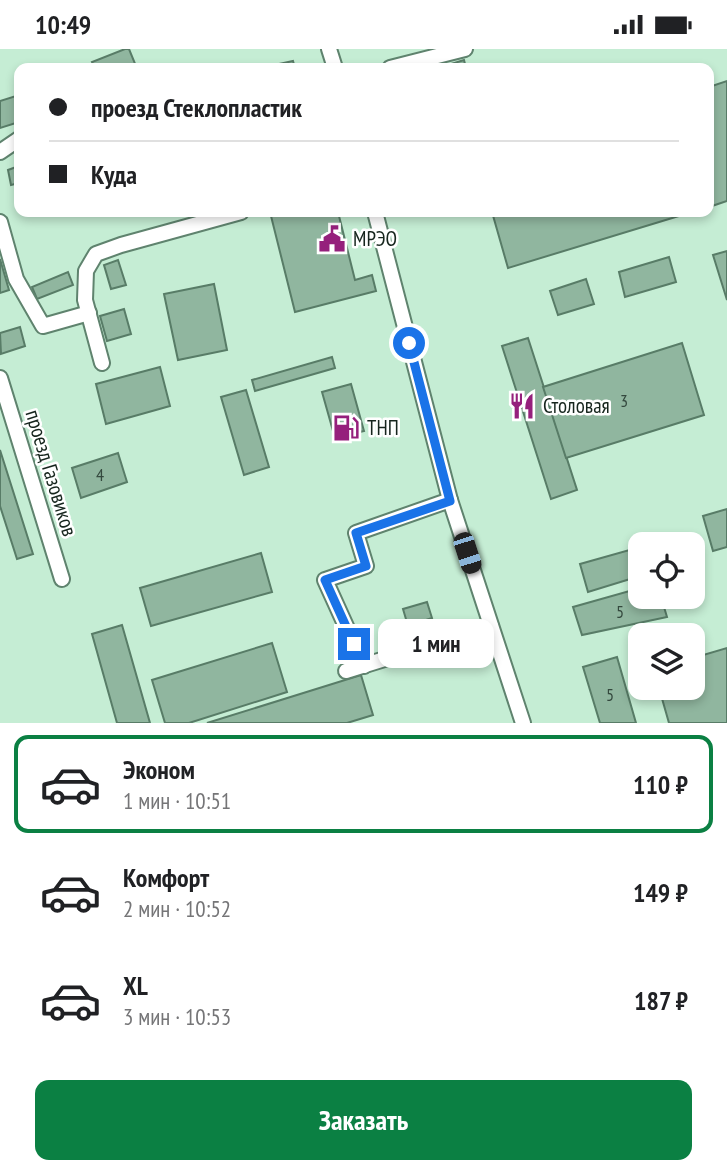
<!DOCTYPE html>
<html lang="ru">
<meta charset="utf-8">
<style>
:root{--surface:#fff;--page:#f2f2f2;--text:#202124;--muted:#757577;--line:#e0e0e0;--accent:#0b8043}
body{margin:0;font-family:"PT Sans Narrow",sans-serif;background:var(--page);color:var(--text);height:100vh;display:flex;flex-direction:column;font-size:26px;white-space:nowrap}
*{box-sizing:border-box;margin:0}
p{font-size:23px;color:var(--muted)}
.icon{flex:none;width:38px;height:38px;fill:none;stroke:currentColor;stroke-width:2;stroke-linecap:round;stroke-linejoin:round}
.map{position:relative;height:674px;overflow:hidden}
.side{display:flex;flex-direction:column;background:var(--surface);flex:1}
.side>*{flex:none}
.banner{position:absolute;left:14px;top:14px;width:700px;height:154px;border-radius:14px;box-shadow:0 4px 10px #0003;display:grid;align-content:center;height:154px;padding:0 35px;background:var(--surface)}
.fabs{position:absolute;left:628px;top:483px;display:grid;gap:14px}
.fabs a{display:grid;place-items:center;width:77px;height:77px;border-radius:14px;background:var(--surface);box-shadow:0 4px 10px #0003;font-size:35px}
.end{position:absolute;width:32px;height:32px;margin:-16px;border:9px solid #1a73e8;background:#fff;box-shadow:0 0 0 4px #fff}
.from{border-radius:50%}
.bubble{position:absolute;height:49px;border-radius:14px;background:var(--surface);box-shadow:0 4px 10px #0003;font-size:23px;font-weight:800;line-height:49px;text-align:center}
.car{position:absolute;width:21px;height:42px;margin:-21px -10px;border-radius:9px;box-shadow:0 0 5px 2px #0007;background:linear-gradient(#222 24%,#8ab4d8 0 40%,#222 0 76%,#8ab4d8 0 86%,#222 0)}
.banner b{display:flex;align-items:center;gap:24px;height:66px;font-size:26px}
.banner b+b{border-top:2px solid var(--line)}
.banner i{width:18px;height:18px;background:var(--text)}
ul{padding:12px 0 0;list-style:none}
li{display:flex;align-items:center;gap:21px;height:98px;margin:0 14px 10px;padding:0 21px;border:4px solid transparent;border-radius:14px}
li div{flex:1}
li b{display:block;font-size:26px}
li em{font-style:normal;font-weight:800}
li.selected{border-color:var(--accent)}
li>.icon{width:63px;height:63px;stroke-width:1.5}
.button{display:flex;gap:14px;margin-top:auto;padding:14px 35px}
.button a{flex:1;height:80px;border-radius:14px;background:var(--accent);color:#fff;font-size:28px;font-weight:800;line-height:80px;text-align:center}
.status{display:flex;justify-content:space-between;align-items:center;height:49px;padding:0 35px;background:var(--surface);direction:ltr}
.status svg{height:19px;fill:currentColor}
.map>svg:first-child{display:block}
.building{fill:#90b69f;stroke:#587c67;stroke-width:2}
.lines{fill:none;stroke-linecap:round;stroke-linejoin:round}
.minor-casing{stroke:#5f836e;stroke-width:18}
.minor{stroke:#fff;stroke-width:14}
.route{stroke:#1a73e8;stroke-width:9}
.labels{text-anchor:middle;stroke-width:5;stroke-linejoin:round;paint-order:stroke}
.number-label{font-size:18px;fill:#34493e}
.poi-label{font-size:21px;fill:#16251d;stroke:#fff;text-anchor:start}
.street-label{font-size:21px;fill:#16251d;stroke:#fff}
</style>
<div class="status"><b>10:49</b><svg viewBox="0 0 49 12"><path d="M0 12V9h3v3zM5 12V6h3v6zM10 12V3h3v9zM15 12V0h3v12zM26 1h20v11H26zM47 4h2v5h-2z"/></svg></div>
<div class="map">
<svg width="727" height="674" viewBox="0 0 727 674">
<rect width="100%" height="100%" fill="#c5edd4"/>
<g class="building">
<path d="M125,0h4l7,17 -7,2h-34l-3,-6z"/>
<path d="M464,11l2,8h-28z"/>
<path d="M293,12l2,7h-30v-1z"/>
<path d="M727,32v120l-18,6v-120z"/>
<path d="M19,46v27l-19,6v-27z"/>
<path d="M19,117v17l-8,2 -3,-15z"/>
<path d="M270,163h68l17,68 17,-5 4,16 -81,21z"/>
<path d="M492,163h200l-184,56z"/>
<path d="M727,202v49l-14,-45z"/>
<path d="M669,208l7,25 -51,15 -6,-25z"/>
<path d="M0,210l9,31 -9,3z"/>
<path d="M118,211l8,25 -15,4 -7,-24z"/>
<path d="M68,223l5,13 -36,14 -5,-12z"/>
<path d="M586,230l8,25 -36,11 -8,-24z"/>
<path d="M214,235l13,66 -49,10 -14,-66z"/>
<path d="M124,260l7,25 -24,7 -7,-25z"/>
<path d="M20,278l5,19 -24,8 -1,-21z"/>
<path d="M528,289l49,152 -26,9 -49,-153z"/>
<path d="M682,294l22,72 -138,43 -23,-71z"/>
<path d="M332,308l3,11 -80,23 -3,-11z"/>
<path d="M160,318l10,39 -64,18 -10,-40z"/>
<path d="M351,335l13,47 -29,7 -13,-46z"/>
<path d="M246,341l23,77 -25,8 -23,-78z"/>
<path d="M0,401l33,104 -16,5 -17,-53z"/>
<path d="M118,404l9,29 -46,16 -9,-30z"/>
<path d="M727,460v38l-14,4 -10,-35z"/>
<path d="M675,487l3,8h-29z"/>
<path d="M640,498v29l-52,16 -8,-28z"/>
<path d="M261,504l11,39 -121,34 -11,-38z"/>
<path d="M640,539v9h21l6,20 -85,18 -9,-28z"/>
<path d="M427,553l5,16 -24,8 -5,-17z"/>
<path d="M122,576l28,98h-33l-25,-89z"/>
<path d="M272,594l15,49 -98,31h-24l-13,-43z"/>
<path d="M727,599v75h-58l-10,-35h34v-30z"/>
<path d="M617,608l19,66h-36l-17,-56z"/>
<path d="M361,626l12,40 -26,8h-140z"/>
</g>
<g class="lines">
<g class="minor-casing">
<g id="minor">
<path d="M329,0l6,19"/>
<path d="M390,19l75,-19"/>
<path d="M0,103l19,-13"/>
<path d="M375,163l75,288 73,223"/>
<path d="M0,173l16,57 27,47 46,-13"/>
<path d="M102,314l-17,-63 1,-29 10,-17 25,-9 120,-33"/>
<path d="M0,329l62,201"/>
<path d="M364,617l-39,-86 41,-14 -10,-33 94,-33"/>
<path d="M346,622l145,-45"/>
</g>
</g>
<use href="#minor" class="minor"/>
</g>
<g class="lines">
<path class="route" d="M354,595l-29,-64 41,-14 -10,-33 94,-32 -41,-158"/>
</g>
<defs>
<g id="civic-bare" transform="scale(2.1)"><path d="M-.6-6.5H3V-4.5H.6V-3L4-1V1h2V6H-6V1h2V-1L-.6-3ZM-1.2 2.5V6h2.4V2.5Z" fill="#95207c" stroke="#fff" stroke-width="2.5" paint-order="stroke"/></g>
<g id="restaurant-bare" transform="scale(2.1)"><path d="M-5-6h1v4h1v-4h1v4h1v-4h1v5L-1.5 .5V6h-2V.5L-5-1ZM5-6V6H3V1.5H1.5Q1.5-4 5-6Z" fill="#95207c" stroke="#fff" stroke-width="2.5" paint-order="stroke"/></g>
<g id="fuel-bare" transform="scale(2.1)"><path d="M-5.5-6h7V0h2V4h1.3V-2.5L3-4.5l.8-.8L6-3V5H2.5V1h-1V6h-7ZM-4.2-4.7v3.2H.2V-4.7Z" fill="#95207c" stroke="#fff" stroke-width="2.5" paint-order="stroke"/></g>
</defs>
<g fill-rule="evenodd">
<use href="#civic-bare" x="332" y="190"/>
<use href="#restaurant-bare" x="522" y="357"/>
<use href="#fuel-bare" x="346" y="379"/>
</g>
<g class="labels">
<g class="number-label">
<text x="624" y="358">3</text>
<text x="100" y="432">4</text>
<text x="620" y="569">5</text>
<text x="610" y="652">5</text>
</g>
<g class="poi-label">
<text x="353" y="197">МРЭО</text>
<text x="543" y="364">Столовая</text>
<text x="367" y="386">ТНП</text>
</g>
<g class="street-label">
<text transform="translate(51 424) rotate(73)" y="7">проезд Газовиков</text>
</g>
</g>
</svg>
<div class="fabs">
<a><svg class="icon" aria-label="locate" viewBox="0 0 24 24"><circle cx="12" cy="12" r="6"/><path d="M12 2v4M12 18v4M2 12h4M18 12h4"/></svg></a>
<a><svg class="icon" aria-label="layers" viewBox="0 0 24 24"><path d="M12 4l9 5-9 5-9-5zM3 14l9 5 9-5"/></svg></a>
</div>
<i class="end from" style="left:409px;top:294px"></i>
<i class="end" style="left:354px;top:595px"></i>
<div class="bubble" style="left:378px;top:570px;width:116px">1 мин</div>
<i class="car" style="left:467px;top:504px;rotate:162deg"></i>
<div class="banner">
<b><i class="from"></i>проезд Стеклопластик</b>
<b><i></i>Куда</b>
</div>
</div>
<section class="side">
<ul>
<li class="selected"><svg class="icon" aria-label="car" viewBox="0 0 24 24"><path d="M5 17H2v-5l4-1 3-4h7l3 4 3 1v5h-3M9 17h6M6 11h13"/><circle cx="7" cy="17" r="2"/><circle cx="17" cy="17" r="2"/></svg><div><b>Эконом</b><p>1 мин · 10:51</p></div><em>110 ₽</em></li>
<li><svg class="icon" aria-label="car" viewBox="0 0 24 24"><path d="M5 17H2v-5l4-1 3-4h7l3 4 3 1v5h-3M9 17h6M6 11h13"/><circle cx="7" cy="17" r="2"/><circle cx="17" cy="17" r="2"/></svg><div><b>Комфорт</b><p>2 мин · 10:52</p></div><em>149 ₽</em></li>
<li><svg class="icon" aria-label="car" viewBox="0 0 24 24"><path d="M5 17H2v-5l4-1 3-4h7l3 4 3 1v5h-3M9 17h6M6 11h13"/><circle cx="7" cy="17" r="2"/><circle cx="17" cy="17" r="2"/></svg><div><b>XL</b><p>3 мин · 10:53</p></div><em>187 ₽</em></li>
</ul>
<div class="button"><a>Заказать</a></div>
</section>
